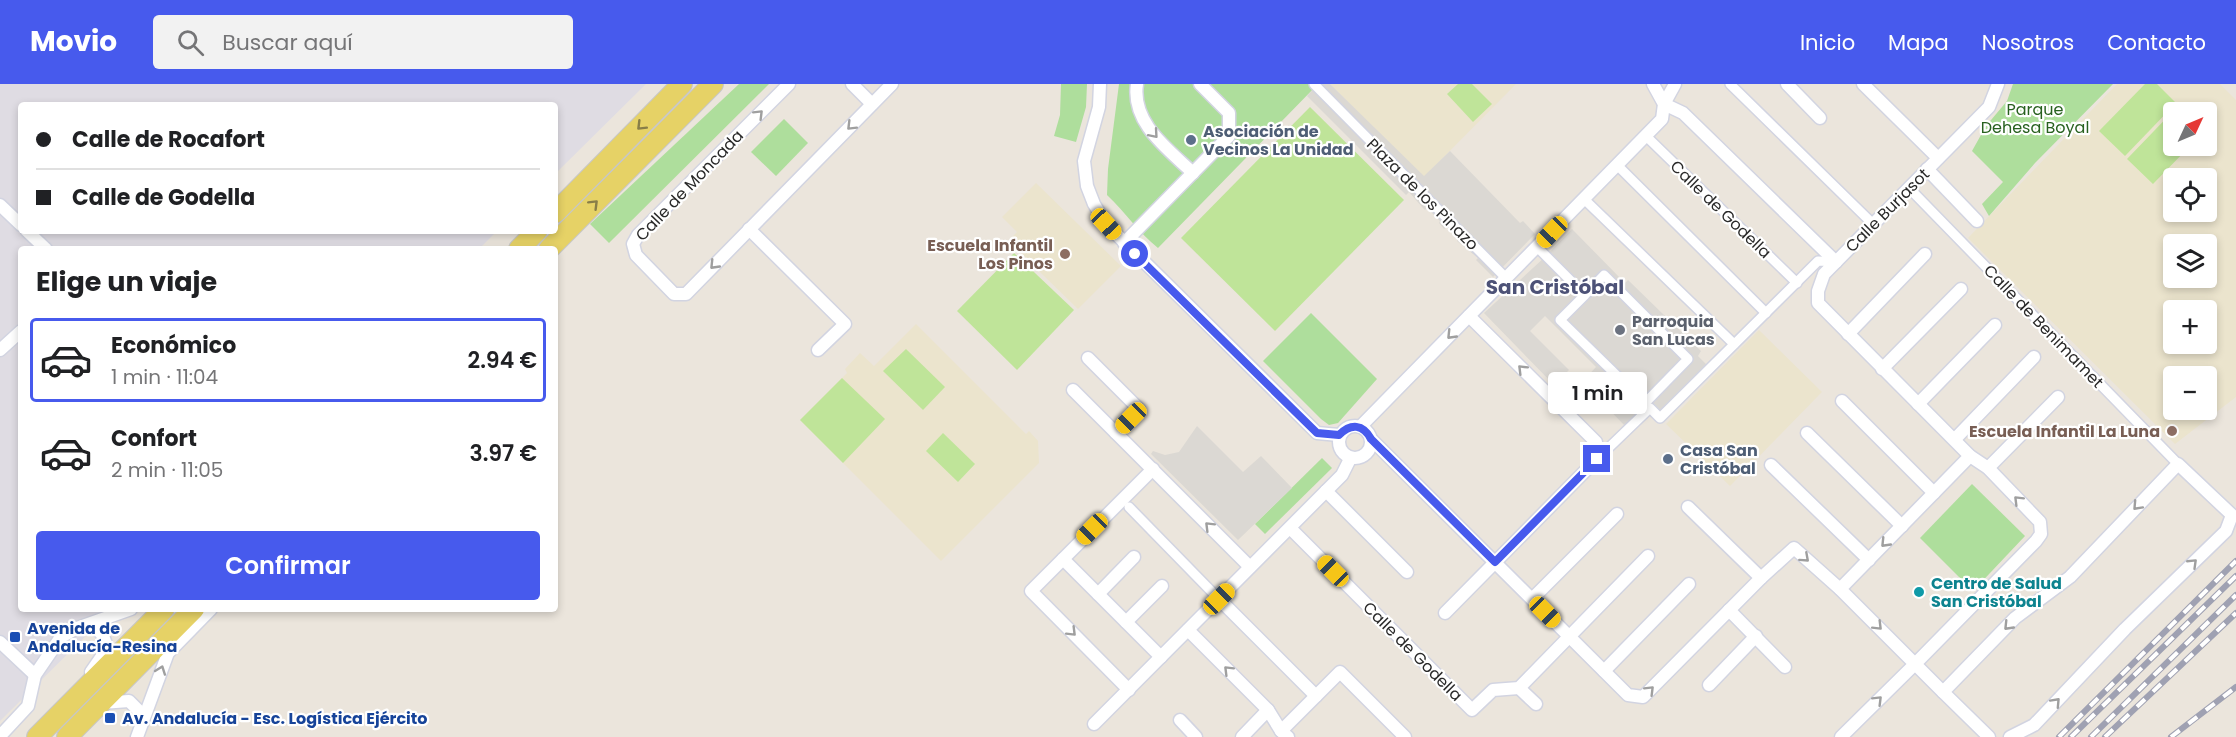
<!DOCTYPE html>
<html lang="es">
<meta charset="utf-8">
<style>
:root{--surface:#fff;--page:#f2f2f2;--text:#202124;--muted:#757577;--line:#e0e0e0;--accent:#475aed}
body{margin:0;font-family:Poppins,sans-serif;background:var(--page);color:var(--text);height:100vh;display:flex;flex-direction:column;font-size:22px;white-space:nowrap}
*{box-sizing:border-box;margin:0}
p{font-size:20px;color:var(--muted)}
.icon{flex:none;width:33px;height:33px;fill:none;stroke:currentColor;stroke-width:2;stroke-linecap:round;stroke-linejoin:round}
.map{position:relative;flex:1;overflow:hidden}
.side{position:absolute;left:18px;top:162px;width:540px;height:366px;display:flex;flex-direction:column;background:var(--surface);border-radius:6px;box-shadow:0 3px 9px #0003}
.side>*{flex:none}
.guide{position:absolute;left:18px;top:18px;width:540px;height:132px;border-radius:6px;box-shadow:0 3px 9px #0003;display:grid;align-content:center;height:132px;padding:0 18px;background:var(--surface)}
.needle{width:39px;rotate:46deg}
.fabs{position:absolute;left:2163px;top:18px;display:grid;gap:12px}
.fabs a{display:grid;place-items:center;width:54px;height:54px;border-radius:6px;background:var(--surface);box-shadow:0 3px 9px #0003;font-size:30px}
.end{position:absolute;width:27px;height:27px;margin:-14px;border:8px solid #475aed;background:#fff;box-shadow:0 0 0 3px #fff}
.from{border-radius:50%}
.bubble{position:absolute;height:42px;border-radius:6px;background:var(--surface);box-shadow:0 3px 9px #0003;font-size:20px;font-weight:600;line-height:42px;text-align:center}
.car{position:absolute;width:18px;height:36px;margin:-18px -9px;border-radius:8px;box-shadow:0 0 4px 2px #0007;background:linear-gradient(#f5c518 24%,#345 0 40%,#f5c518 0 76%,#345 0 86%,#f5c518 0)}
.guide b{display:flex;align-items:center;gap:21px;height:57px;font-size:22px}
.guide b+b{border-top:2px solid var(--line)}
.guide i{width:15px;height:15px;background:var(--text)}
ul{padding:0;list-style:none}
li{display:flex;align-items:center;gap:18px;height:84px;margin:0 12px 9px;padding:0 6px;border:3px solid transparent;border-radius:6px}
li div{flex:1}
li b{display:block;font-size:22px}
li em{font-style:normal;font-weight:600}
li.on{border-color:var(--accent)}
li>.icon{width:54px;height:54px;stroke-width:1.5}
h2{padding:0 18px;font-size:27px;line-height:72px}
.cta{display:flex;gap:12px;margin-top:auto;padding:12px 18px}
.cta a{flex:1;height:69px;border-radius:6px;background:var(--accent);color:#fff;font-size:24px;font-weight:600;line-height:69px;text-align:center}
header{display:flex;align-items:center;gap:36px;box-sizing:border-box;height:84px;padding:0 30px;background:var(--accent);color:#fff}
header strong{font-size:28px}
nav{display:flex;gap:33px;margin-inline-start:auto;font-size:21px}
.search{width:420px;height:54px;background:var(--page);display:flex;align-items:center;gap:15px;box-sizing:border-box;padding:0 21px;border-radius:6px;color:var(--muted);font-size:22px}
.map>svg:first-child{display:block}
.industrial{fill:#dfdce3}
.education{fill:#ebe4cd;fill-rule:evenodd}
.green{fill:#aede9c}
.pitch{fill:#bfe499}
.plaza{fill:#dbd8d3}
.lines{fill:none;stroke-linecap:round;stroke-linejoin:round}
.pedestrian-casing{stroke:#d2d4e1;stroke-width:12}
.minor-casing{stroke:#d2d4e1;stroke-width:15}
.primary-casing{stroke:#c7c7c7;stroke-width:22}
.pedestrian{stroke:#fff;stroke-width:9}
.minor{stroke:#fff;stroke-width:12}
.primary{stroke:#e6d266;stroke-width:20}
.rail-casing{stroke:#9fa1b2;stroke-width:6}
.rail{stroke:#fff;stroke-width:4;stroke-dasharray:11;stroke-linecap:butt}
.oneway{stroke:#9f9f9f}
.oneway2{stroke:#887e48}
.route{stroke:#475aed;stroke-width:8}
.service-dot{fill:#5c6f8a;stroke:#fff;stroke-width:2}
.education-dot{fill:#8d6e63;stroke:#fff;stroke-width:2}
.worship-dot{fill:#6b7280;stroke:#fff;stroke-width:2}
.culture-dot{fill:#0f9aa8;stroke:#fff;stroke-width:2}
.transit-dot{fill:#1a4fb4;stroke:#fff;stroke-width:2}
.labels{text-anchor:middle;stroke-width:4.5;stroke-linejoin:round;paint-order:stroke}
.park-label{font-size:16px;fill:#28611f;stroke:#fff}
.service-label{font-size:16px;font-weight:bold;fill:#4e5e75;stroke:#fff;text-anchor:start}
.street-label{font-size:16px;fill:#292929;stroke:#fff}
.education-label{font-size:16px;font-weight:bold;fill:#785e54;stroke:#fff;text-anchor:end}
.worship-label{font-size:16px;font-weight:bold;fill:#5b616d;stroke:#fff;text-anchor:start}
.culture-label{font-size:16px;font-weight:bold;fill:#0d838f;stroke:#fff;text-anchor:start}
.transit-label{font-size:16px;font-weight:bold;fill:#164399;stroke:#fff;text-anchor:start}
.quarter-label{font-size:20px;font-weight:bold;fill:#4d5277;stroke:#fff}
</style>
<header>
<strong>Movio</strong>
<div class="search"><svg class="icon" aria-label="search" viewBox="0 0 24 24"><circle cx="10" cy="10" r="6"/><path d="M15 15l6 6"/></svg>Buscar aquí</div>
<nav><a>Inicio</a><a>Mapa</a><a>Nosotros</a><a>Contacto</a></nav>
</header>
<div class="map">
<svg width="2236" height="653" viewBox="0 0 2236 653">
<rect width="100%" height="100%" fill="#ebe5dc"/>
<path class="industrial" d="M0,0h646l-91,90v-69h-534v126h476l-18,18h-458v360h92l-113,112z"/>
<g class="education">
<path d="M1330,0h186l-92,93z"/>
<path d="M2117,0h103l16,16v297l-61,47 -207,-206zM2174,28h32v34h-32zM2174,94h32v34h-32zM2174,160h32v34h-32zM2174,226h32v34h-32zM2174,292h32v34h-32z"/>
<path d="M1036,99l85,83 -43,43 -70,-68 9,-9 -15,-15z"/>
<path d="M916,240l110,110 3,-3 9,10 1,22 -98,98 -141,-141 47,-47 -2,-4 15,-16 14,13z"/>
<path d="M1759,246l63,62 -92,94 -64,-62z"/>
</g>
<g class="green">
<path d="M739,0h30l-160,159 -19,-19z"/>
<path d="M1061,0h26l-1,23 -10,35 -22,-6 6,-21z"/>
<path d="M1119,0h199l-160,164c-19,-15 -33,-36 -51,-53l1,-26z"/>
<path d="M2013,0h100l-78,79 -46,53 -7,-12 21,-22 -31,-31 14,-25 21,-25z"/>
<path d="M784,35l24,24 -32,33 -25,-24z"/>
<path d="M1311,229l66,66 -39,44 -9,2 -8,-6 -58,-58z"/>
<path d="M1322,374l10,10 -67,66 -10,-10z"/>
<path d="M1972,400l53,52 -52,55 -53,-53z"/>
</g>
<g class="pitch">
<path d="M1458,0h14l20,20 -19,18 -26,-28z"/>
<path d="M2145,0h12l19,19 -51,53 -26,-25z"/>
<path d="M2179,21l7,7h-12v34h16l-37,38 -26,-25z"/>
<path d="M1310,23l94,93 -129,131 -94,-93z"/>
<path d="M1014,169l60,57 -57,60 -60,-59z"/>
<path d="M906,265l39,38 -22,23 -40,-39z"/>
<path d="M842,294l43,41 -42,44 -43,-43z"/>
<path d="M943,349l32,31 -17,18 -32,-31z"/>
</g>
<g class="plaza">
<path d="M1318,0h12l94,92 26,-25 70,72 3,-2 12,13 -42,43 -17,-17 2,-2 -21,-17 2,-2 -12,-12 -3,2 -5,-6 1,-2 -13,-13 -2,2 -3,-3 -13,-15 -3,3 -99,-99z"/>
<path d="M1572,145l53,54 3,-3 73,71 -3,5 12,12 -50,50 -10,-10 -22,21 -46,-47 14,-15 -51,-51 -15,15 39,39 -15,15 -70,-72 62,-57z"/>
<path d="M1197,342l46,46 18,-16 31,32 -54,52 -87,-86 2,-3 12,4 14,-3z"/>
</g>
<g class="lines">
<g class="pedestrian-casing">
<g id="pedestrian">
<path d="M1314,0l192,194"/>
<path d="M1730,0l143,140"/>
<path d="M1646,52l151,147"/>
<path d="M1617,81l149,148"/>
<path d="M1909,104l269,276"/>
<path d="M1584,115l150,145"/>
<path d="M1537,163l48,48 19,-20 84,84 -43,44 -85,-83 25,-25"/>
<path d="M1597,375l53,-51 10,10 158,-157 18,1"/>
<path d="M1129,423l83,85"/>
</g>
</g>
<g class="minor-casing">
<g id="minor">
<path d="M789,0l-151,151 -5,9 3,11 38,39h12l206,-210"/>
<path d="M852,0l20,20"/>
<path d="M1100,0l-1,23 -15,54 3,25 7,18 12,20 211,209 22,2"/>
<path d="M1137,0c-6,39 31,65 56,89"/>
<path d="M1787,0l33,34"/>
<path d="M1863,0l75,74"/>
<path d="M1664,20l19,9 153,149"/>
<path d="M1664,20l11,-20"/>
<path d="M1927,85l50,52"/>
<path d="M0,121l21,20"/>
<path d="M749,145l96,95 -27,26"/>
<path d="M27,147l19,18"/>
<path d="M1124,159l105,-107v-23l-29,-29"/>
<path d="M1848,250l77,-80"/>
<path d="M0,266l21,-19"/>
<path d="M1088,274l51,51 -23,24"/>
<path d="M1882,285l79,-80"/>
<path d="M1073,306l177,177"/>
<path d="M1842,317l92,92"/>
<path d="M1918,320l77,-79"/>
<circle cx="1355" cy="358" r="16"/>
<path d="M1360,343l302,-308 2,-15 -11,-20"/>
<path d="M1807,349l95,93"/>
<path d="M1371,355l257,256 15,2 118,-119 33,-30 46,41 75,75 -74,73"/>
<path d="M1955,355l79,-82"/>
<path d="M1771,381l98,95"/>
<path d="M1988,384l70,-71"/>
<path d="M1326,407l81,81"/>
<path d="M1688,423l73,71"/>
<path d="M1290,444l182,182 21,-20 26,-2 129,-132"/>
<path d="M1063,475l98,98"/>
<path d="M1840,505l130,-133"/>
<path d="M1098,510l36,-37"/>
<path d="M1219,515l97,97 24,-24 65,65"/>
<path d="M1532,515l85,-85"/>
<path d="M1729,526l56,57"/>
<path d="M1445,529l152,-154 -1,-17 -127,-126"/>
<path d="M1126,538l36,-36"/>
<path d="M85,542c15,2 19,8 22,23l-16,23"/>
<path d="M1188,546l80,80 13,21"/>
<path d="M0,558l35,33"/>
<path d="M1604,587l85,-87"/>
<path d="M1709,601l47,-49"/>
<path d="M1519,604l17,16"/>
<path d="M1129,606l-98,-99 122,-122"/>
<path d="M1943,608l-28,-28 121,-123 5,-7 -1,-12 -52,-54 -18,-12 -152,-153v-12l6,-17 165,-167 9,-23"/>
<path d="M102,619l27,-2 9,9 3,14"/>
<path d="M1180,636l16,17"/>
<path d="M1094,640l248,-249 8,-16"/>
<path d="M0,652l28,-30 7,-31 26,-38 16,-9 54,-19"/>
<path d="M137,653l31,-84 43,-44"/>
<path d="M1242,653l26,-27"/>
<path d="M1288,653l-7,-6 35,-35"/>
<path d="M1989,653l-46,-45 72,-74 55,-41 108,-113 54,51 -6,16 -101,98 -91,96 -24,12"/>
</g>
</g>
<g class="primary-casing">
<g id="primary">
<path d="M555,129l127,-129"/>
<path d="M519,165l18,-18"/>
<path d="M549,165l164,-165"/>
<path d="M37,653l127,-128"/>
<path d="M67,653l127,-128"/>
</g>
</g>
<use href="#pedestrian" class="pedestrian"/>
<use href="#minor" class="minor"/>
<use href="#primary" class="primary"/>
<g class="rail-casing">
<g id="rail">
<path d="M2059,653l177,-176"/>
<path d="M2071,653l165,-161"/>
<path d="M2091,653l145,-142"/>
<path d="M2105,653l131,-124"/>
<path d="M2171,653l65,-50"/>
</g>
</g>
<use href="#rail" class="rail"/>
</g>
<defs><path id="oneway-chevron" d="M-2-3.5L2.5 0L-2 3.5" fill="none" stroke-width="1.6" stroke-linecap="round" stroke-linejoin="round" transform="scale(1.5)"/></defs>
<g class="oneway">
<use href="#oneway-chevron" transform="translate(759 30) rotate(-45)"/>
<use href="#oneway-chevron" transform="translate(851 42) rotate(135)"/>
<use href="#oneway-chevron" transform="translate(1154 50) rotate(49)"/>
<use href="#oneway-chevron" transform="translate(714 181) rotate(134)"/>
<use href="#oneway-chevron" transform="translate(1451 251) rotate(134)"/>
<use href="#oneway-chevron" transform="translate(1522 285) rotate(-135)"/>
<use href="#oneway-chevron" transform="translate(2018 416) rotate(-135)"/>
<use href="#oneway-chevron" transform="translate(2137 422) rotate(133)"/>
<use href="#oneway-chevron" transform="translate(1209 442) rotate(-135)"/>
<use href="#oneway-chevron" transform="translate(1885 459) rotate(134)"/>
<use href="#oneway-chevron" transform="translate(1805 474) rotate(42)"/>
<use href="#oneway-chevron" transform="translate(2193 479) rotate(-44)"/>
<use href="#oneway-chevron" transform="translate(1878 542) rotate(45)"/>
<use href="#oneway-chevron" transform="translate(2008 542) rotate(134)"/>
<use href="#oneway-chevron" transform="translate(1072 548) rotate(45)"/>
<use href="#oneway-chevron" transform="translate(161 586) rotate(-70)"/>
<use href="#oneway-chevron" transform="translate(1228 586) rotate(-135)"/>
<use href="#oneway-chevron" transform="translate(1650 606) rotate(-45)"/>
<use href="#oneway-chevron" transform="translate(1878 616) rotate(-45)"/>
<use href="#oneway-chevron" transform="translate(2056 618) rotate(-47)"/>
</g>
<g class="oneway2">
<use href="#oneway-chevron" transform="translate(641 42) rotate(135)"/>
<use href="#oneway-chevron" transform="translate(594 120) rotate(-45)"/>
</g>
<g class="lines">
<path class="route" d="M1135,170l182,179 22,2c12,-12 24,-11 32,4l124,123 102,-103"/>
</g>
<g class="service-dot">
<circle cx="1191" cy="56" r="6"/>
<circle cx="1668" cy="375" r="6"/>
</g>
<g class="education-dot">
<circle cx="1065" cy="170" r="6"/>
<circle cx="2172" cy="347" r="6"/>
</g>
<circle class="worship-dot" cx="1620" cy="246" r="6"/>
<circle class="culture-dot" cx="1919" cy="508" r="6"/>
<g class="transit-dot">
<rect x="9" y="547" width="12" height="12" rx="3"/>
<rect x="104" y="628" width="12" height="12" rx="3"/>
</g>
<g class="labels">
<g class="park-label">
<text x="2035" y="31">Parque<tspan x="2035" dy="18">Dehesa Boyal</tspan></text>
</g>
<g class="service-label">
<text x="1203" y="53">Asociación de<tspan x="1203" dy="18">Vecinos La Unidad</tspan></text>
<text x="1680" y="372">Casa San<tspan x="1680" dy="18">Cristóbal</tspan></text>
</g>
<g class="street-label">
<text transform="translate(689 101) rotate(-46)" y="6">Calle de Moncada</text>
<text transform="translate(1423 110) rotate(45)" y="6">Plaza de los Pinazo</text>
<text transform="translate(1721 125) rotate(44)" y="6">Calle de Godella</text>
<text transform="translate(1887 126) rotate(-45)" y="6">Calle Burjasot</text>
<text transform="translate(2044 242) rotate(46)" y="6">Calle de Benimamet</text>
<text transform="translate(1413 567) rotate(45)" y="6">Calle de Godella</text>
</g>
<g class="education-label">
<text x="1053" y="167">Escuela Infantil<tspan x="1053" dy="18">Los Pinos</tspan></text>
<text x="2160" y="353">Escuela Infantil La Luna</text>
</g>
<g class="worship-label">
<text x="1632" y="243">Parroquia<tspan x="1632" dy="18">San Lucas</tspan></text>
</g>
<g class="culture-label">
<text x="1931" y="505">Centro de Salud<tspan x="1931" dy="18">San Cristóbal</tspan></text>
</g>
<g class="transit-label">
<text x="27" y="550">Avenida de<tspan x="27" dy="18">Andalucía-Resina</tspan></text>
<text x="122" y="640">Av. Andalucía - Esc. Logística Ejército</text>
</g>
<g class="quarter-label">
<text x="1555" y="210">San Cristóbal</text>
</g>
</g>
</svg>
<div class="fabs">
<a><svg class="needle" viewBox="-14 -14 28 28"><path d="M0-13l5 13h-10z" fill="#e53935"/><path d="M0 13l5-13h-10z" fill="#757577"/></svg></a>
<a><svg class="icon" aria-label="locate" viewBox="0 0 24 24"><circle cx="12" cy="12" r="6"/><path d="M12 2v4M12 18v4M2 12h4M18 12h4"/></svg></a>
<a><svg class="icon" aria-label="layers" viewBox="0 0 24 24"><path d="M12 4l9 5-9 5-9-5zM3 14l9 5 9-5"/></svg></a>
<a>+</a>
<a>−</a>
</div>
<i class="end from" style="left:1135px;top:170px"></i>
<i class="end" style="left:1597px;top:375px"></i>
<div class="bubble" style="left:1548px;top:288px;width:99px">1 min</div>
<i class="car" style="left:1106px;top:140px;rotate:137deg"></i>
<i class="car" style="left:1552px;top:148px;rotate:224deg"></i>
<i class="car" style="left:1131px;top:334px;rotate:225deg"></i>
<i class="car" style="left:1092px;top:445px;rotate:225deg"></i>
<i class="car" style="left:1333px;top:487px;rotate:315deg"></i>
<i class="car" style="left:1219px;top:515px;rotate:45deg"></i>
<i class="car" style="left:1545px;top:528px;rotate:135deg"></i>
<div class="guide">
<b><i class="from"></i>Calle de Rocafort</b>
<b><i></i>Calle de Godella</b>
</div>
<section class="side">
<h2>Elige un viaje</h2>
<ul>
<li class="on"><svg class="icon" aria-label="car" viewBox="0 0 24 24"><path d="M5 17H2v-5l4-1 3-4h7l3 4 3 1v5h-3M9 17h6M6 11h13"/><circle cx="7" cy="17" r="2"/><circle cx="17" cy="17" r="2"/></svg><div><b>Económico</b><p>1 min · 11:04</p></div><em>2.94 €</em></li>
<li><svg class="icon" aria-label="car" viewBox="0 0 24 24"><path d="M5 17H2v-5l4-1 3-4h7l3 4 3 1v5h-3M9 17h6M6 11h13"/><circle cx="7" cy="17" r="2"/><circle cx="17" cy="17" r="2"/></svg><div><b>Confort</b><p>2 min · 11:05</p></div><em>3.97 €</em></li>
</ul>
<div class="cta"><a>Confirmar</a></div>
</section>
</div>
